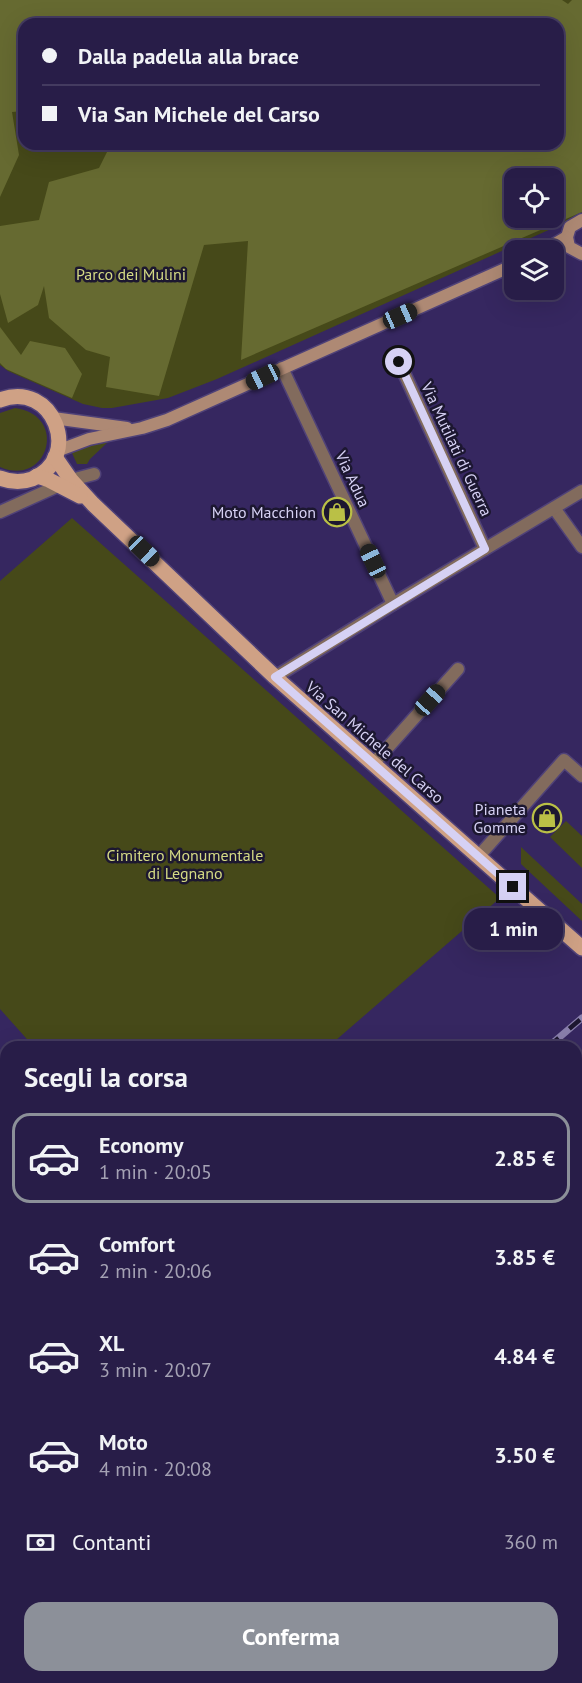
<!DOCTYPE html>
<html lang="it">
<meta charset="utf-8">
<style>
:root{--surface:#281d48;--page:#30264f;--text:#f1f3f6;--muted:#a5a2b4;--line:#443b60;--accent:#8c9099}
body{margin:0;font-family:"PT Sans",sans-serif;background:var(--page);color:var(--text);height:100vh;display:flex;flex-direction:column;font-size:22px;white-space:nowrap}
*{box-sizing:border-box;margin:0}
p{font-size:20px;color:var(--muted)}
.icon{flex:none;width:33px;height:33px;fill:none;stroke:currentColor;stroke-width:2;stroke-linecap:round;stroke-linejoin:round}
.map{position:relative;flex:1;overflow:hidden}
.sheet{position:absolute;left:0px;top:1041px;width:582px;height:642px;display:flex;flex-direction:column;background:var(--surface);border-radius:18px 18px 0 0;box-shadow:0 6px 24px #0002,0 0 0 2px var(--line)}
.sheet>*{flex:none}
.guide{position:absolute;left:18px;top:18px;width:546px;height:132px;border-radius:18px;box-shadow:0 6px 24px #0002,0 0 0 2px var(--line);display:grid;align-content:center;height:132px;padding:0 24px;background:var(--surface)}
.buttons{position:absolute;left:504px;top:168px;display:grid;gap:12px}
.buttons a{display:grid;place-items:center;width:60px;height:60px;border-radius:12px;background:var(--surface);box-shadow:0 6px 24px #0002,0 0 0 2px var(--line);font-size:30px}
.end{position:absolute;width:27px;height:27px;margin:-14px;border:8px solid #d6d1f4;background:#111;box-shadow:0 0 0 3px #111}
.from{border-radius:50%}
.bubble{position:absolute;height:42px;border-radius:18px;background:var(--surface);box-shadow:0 6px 24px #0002,0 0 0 2px var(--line);font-size:20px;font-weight:700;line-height:42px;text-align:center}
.car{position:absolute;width:18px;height:36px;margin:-18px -9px;border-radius:8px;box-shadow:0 0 4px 2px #0007;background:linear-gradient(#222 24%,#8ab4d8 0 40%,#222 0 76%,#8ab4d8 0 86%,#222 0)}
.guide b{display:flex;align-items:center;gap:21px;height:57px;font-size:22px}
.guide b+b{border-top:2px solid var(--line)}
.guide i{width:15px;height:15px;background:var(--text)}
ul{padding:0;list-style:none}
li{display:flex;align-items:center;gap:18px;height:90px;margin:0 12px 9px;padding:0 12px;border:3px solid transparent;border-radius:18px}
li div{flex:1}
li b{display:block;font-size:22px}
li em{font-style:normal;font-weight:700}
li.active{border-color:var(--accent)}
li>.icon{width:54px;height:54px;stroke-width:1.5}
h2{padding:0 24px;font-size:27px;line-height:72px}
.pay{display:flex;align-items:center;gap:15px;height:66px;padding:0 24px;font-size:22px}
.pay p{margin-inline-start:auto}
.button{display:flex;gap:12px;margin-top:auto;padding:12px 24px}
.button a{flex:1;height:69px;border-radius:18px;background:var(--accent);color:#fff;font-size:24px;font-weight:700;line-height:69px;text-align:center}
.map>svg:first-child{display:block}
.green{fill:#464919;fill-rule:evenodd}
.forest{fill:#666a31;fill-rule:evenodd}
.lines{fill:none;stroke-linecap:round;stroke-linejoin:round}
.street-casing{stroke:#504278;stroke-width:15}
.secondary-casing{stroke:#504278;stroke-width:15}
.primary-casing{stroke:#504278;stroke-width:18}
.street{stroke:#826b5d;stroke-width:12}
.secondary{stroke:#ae8974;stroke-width:12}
.primary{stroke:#cfa185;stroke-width:15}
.rail-casing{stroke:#897fac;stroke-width:7}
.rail{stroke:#1c1730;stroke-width:4.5;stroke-dasharray:14;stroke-linecap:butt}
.route{stroke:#d6d1f4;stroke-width:8}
.labels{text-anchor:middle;stroke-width:5;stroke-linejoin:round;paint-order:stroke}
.park-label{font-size:16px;fill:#d4da84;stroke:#1c1730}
.street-label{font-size:16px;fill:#d6d1f4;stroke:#1c1730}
.poi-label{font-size:16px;fill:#d6d1f4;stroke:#1c1730;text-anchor:end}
</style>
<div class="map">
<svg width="582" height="1683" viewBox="0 0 582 1683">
<rect width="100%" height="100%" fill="#362760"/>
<g class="green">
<path d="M0,0h582v215l-365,164 -49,19 -56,10h-10l-19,-4 -75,-33 -8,-6zM24,24h534v120h-534zM514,178h40v40h-40z"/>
<path d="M15,408c54,7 33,80 -15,59v-54z"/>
<path d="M108,442l-18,17 -3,5h-10l-5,-11 13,-6z"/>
<path d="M72,518l428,380 -172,149h-294l-34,-38v-428z"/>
<path d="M566,821l16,15v32l-32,-31z"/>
<path d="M521,847l61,57v17l-61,-57z"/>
</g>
<g class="forest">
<path d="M0,0h562l6,4 4,-4h10v212l-341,148 7,-119 -44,4 -45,151 -53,-9 4,-30 -24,-7 -37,-32 -5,-32 -6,19 -30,18 -8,-29v-68l39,-6 10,-38 50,-14 12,-24h447v-120h-534v87l-12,1 7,43 -19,42zM514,178h40v40h-40z"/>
<path d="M0,327l21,28 9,-14 35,7 17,26 -10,24 -66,-29 -6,-6z"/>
</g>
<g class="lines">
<g class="street-casing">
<g id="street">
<path d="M399,362l86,187"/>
<path d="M282,368l111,236"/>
<path d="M554,508l28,39"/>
<path d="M0,512l71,-32 23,-6"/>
<path d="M275,677l118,-73 189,-113"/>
<path d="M373,764l85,-95"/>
<path d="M478,857l86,-97 18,16"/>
<path d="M576,1065l6,-5"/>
<path d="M576,1451l6,7"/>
<path d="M0,1567l6,-5"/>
<path d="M0,1681l2,2"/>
</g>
</g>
<g class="secondary-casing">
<g id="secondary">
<path d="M582,220l-12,7 -3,10 2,10 13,7"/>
<path d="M545,250l22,-13"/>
<path d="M53,418l74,10"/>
<path d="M57,451l32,-12 53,-11 25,-8 347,-155"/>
</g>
</g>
<g class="primary-casing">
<g id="primary">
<path d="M0,400c53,-21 84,58 32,79 -11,4 -22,3 -32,-1"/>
<path d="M55,457l16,23 22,24 182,173 307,271"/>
<path d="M37,476l12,4 31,16"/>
</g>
</g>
<use href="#street" class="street"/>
<use href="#secondary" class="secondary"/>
<use href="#primary" class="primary"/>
<g class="rail-casing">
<g id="rail">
<path d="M548,1047l34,-29"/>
<path d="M0,1519l6,-6"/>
<path d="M0,1539l6,-5"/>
</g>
</g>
<use href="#rail" class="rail"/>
</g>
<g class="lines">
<path class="route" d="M399,362l86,187 -210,128 238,210"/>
</g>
<defs>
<g id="shop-ring" transform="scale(1.5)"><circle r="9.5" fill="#1c1730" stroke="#bac046" stroke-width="1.5"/><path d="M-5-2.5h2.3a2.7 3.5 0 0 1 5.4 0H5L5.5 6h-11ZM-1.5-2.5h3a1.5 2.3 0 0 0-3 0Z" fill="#bac046"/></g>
</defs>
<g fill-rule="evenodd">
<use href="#shop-ring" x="337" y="512"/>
<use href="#shop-ring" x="547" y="818"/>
</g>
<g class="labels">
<g class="park-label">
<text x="131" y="280">Parco dei Mulini</text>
<text x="185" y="861">Cimitero Monumentale<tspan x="185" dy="18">di Legnano</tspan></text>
</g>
<g class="street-label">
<text transform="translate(457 449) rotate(65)" y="6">Via Mutilati di Guerra</text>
<text transform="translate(353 479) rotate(65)" y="6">Via Adua</text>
<text transform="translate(375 742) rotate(41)" y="6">Via San Michele del Carso</text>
</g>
<g class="poi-label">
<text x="316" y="518">Moto Macchion</text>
<text x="526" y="815">Pianeta<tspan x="526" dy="18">Gomme</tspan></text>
</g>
</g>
</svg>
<div class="buttons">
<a><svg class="icon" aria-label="locate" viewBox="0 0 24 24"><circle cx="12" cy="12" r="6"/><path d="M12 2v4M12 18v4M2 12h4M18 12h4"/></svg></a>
<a><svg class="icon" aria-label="layers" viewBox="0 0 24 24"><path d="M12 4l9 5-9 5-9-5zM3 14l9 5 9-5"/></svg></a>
</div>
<i class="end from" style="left:399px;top:362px"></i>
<i class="end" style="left:513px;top:887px"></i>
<div class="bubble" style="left:464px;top:908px;width:99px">1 min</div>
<i class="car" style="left:400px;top:316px;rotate:66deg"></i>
<i class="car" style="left:263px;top:377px;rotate:245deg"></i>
<i class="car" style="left:144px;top:551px;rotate:134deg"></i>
<i class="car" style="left:373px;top:561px;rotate:335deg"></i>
<i class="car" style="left:430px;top:700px;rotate:42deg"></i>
<div class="guide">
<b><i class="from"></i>Dalla padella alla brace</b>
<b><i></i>Via San Michele del Carso</b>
</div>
<section class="sheet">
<h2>Scegli la corsa</h2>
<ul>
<li class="active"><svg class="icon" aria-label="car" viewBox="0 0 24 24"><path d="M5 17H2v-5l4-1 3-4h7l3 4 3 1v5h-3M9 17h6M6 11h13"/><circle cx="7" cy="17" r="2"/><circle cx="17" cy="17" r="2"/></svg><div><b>Economy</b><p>1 min · 20:05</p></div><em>2.85 €</em></li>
<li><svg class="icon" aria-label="car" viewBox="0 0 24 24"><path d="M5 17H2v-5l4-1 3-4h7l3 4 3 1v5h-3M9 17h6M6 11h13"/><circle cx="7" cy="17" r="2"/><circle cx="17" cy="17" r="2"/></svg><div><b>Comfort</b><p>2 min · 20:06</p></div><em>3.85 €</em></li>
<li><svg class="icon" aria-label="car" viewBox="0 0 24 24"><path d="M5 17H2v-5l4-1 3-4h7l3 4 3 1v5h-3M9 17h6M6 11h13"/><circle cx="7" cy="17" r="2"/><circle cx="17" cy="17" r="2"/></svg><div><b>XL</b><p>3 min · 20:07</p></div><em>4.84 €</em></li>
<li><svg class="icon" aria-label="car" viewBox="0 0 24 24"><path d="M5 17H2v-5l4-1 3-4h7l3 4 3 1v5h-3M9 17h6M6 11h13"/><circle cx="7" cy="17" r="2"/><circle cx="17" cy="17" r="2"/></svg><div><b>Moto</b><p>4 min · 20:08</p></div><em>3.50 €</em></li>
</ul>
<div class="pay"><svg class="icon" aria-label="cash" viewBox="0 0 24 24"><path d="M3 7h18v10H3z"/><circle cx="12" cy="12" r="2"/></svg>Contanti<p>360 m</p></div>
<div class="button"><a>Conferma</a></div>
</section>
</div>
